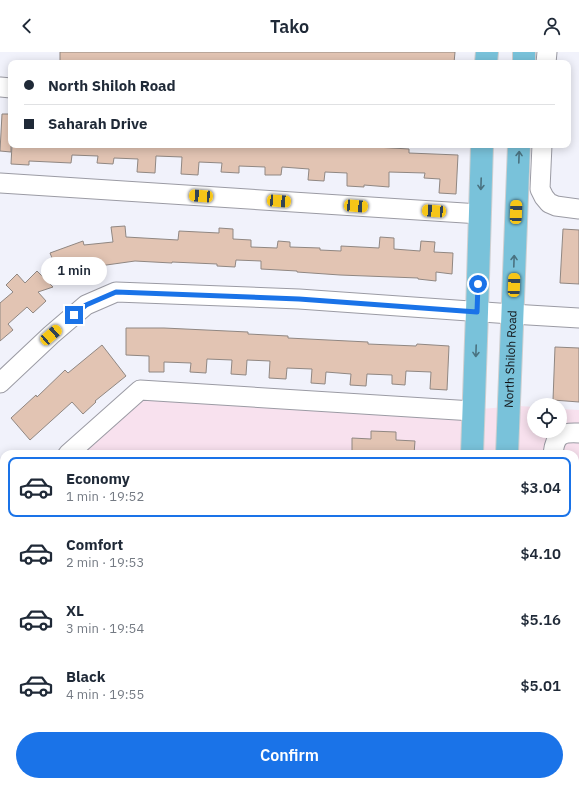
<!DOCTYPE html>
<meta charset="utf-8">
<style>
:root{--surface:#fff;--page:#f2f2f3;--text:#1f2937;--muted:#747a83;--line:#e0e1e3;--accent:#1a73e8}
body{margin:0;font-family:"IBM Plex Sans",sans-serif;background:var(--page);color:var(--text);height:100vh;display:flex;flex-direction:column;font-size:15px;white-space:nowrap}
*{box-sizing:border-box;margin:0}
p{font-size:13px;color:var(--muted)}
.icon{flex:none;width:22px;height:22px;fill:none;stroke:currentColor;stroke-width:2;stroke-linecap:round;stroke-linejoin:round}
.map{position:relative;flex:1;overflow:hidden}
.drawer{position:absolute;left:0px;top:398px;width:579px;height:336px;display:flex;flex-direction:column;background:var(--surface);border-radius:12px 12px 0 0;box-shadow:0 2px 10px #0003}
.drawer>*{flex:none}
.top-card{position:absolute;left:8px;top:8px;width:563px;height:88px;border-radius:8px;box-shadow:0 2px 10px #0003;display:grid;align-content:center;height:88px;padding:0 16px;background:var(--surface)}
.fabs{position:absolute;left:527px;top:346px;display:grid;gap:8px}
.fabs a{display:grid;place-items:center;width:40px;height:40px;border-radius:50%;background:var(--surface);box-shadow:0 2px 10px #0003;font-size:20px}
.end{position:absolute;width:18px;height:18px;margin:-9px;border:5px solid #1a73e8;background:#fff;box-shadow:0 0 0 2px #fff}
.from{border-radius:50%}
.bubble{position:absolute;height:28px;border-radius:14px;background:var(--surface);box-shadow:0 2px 10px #0003;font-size:13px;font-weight:600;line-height:28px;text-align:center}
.car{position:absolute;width:12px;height:24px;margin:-12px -6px;border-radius:5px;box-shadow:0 0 3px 1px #0007;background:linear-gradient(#f5c518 24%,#345 0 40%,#f5c518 0 76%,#345 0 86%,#f5c518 0)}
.top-card b{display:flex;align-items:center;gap:14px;height:38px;font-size:15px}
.top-card b+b{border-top:1px solid var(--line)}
.top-card i{width:10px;height:10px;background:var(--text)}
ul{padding:7px 0 0;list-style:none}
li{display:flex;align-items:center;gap:12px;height:60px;margin:0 8px 6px;padding:0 8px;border:2px solid transparent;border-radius:8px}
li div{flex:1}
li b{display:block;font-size:15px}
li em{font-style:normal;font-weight:600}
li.current{border-color:var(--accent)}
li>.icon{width:36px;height:36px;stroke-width:1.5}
.primary-button{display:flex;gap:8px;margin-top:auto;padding:8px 16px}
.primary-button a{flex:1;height:46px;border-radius:24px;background:var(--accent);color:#fff;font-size:16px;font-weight:600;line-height:46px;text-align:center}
header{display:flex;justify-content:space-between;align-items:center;height:52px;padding:0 16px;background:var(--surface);font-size:18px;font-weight:600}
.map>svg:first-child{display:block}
.commercial{fill:#f8e1ee}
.building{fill:#e2c4b3;stroke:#908782}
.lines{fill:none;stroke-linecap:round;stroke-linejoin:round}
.minor-casing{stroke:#9b9ba4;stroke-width:21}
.major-casing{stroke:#cfcfd0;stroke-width:24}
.minor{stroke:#fff;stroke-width:19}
.major{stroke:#79c2da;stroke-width:22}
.oneway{stroke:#4a7280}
.route{stroke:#1a73e8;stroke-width:5}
.labels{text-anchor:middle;stroke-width:3;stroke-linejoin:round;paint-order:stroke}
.street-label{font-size:12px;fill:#101013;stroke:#fff}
</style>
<header><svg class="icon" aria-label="back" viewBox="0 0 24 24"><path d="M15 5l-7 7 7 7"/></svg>Tako<svg class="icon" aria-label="person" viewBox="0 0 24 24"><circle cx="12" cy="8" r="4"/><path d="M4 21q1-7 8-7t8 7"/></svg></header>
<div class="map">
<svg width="579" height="734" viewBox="0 0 579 734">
<rect width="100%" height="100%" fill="#f1f2fb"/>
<path class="commercial" d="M140,338l326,20 54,-4 14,1v24h26v-22l19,1v376h-550l1,-4h545v-328h-507z"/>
<g class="building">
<path d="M60,0h395l-1,11h-360l-34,-2z"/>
<path d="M2,62h9v38l-11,-1z"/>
<path d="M12,93h330l67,4v4l49,2 -2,39 -17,-1 1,-14 -16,-1 1,-5 -36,-1v15l-25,-2v2l-17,-1v-13l-22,-1 -1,9 -16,-1 1,-11 -27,-2 -1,8h-16v-8l-26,-1v7l-18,-1 1,-9 -23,-1 -1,13 -17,-1 1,-17 -26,-1 -1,17 -18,-1 1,-13 -24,-1 -1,6 -16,-1 1,-7 -26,-1 -1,8 -42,-2v4l-18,-1z"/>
<path d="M125,174l1,11 52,3 1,-9 40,2v-5l14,1v10l18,1v7l26,1 1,-7 12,1v5l30,1v2l21,1v-5l38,2 1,-11 14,1v11l26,2 1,-10 14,1 -1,10 19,1 -1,21 -16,-2v9l-18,-2v-1l-78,-3 -43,-3v-1l-36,-2v-8l-25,-1 -1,7 -18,-1v-2l-45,-2v1l-37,-2 -43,6 2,4 -32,12 -12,-30 33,-12 1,4 29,-3 -2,-15z"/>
<path d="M563,177l16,1v54l-19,-1z"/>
<path d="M37,219l16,16 -15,5 8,9 -13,12 -6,-6 -19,17 5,6 -13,11v-38l13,-11 -7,-7 11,-11 8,9z"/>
<path d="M126,276h38l84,4v2l40,2v2l80,4v2l48,2 1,-2 32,2 -2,44 -17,-1 1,-17 -25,-1 -1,14 -13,-1v-9l-25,-1 -1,12 -16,-1 1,-11 -25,-2 -1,12 -14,-1 1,-14 -25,-1 -1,11 -17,-1 1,-17 -23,-1 -1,15 -15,-1 1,-14 -25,-1 -1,14 -16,-1 1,-9 -27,-1v10h-15v-16l-23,-1z"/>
<path d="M102,293l24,31 -31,25 1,1 -13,12 -11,-12 -42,38 -19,-22 25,-23 1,2 28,-27 3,3z"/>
<path d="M555,295l24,1v54l-26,-2z"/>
<path d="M371,379l25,1v8l19,1 -1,13h-62v-16l19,1z"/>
</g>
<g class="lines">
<g class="minor-casing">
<g id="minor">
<path d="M546,11l1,-11"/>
<path d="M0,35l11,1"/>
<path d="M542,93l-2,44 4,8 5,6 7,3 23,3"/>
<path d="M0,131l480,31"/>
<path d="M0,331l51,-48 35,-30 30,-13 183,7 213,15 67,4"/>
<path d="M68,402l72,-64 333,21"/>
<path d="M553,402c2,-19 8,-22 26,-21"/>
<path d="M575,497h4"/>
<path d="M575,568h4"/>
<path d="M575,615h4"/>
<path d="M92,730l2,4"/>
<path d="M249,730v4"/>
<path d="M423,730l1,1v3"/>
<path d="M29,734l1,-4"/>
</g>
</g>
<g class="major-casing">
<g id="major">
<path d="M486,11l1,-11"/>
<path d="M524,11v-11"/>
<path d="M472,402l5,-142 5,-167"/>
<path id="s1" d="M507,402l12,-309"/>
<path d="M575,668h4"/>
<path d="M575,696h4"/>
<path d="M59,734l14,-4"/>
<path d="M168,734l13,-4"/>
<path d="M459,734v-4"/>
<path d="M495,734v-4"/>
</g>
</g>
<use href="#minor" class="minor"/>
<use href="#major" class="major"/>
</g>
<defs><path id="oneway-shaft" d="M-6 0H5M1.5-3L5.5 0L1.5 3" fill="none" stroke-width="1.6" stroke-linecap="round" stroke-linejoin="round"/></defs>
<g class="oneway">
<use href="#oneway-shaft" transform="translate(519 105) rotate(-88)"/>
<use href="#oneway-shaft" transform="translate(481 132) rotate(92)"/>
<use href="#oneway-shaft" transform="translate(514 209) rotate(-88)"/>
<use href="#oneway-shaft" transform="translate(476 299) rotate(92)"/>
</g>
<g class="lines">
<path class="route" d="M74,263l12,-10 30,-13 183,7 178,13 1,-28"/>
</g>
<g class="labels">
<g class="street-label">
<text dy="4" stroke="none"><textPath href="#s1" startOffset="95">North Shiloh Road</textPath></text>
</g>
</g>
</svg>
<div class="fabs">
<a><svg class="icon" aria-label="locate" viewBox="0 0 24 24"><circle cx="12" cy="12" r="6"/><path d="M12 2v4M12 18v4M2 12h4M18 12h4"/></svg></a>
</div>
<i class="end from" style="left:478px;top:232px"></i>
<i class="end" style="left:74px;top:263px"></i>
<div class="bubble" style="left:41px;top:205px;width:66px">1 min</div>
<i class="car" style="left:201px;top:144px;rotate:274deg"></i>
<i class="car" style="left:279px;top:149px;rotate:94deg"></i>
<i class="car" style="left:356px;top:154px;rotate:94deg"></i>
<i class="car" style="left:434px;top:159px;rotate:274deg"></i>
<i class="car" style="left:516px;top:160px;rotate:2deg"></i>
<i class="car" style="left:514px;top:233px;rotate:2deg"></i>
<i class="car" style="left:51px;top:283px;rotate:49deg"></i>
<div class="top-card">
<b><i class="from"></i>North Shiloh Road</b>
<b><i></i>Saharah Drive</b>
</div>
<section class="drawer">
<ul>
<li class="current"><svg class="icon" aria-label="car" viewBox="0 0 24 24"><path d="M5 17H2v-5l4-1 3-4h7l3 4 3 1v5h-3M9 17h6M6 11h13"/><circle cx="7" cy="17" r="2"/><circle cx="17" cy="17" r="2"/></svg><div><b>Economy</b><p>1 min · 19:52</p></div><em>$3.04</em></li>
<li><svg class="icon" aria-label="car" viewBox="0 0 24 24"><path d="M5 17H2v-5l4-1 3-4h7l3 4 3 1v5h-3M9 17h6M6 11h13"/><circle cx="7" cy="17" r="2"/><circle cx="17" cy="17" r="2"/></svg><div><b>Comfort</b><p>2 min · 19:53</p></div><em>$4.10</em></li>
<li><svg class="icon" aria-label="car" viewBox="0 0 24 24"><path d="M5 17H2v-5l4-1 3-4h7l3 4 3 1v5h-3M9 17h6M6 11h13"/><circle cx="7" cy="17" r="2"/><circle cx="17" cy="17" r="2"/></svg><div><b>XL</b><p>3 min · 19:54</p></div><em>$5.16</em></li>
<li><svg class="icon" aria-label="car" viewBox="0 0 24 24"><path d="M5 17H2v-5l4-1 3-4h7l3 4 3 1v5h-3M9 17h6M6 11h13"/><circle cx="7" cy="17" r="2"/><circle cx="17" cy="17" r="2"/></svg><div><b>Black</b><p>4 min · 19:55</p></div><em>$5.01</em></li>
</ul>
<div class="primary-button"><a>Confirm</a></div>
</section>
</div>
